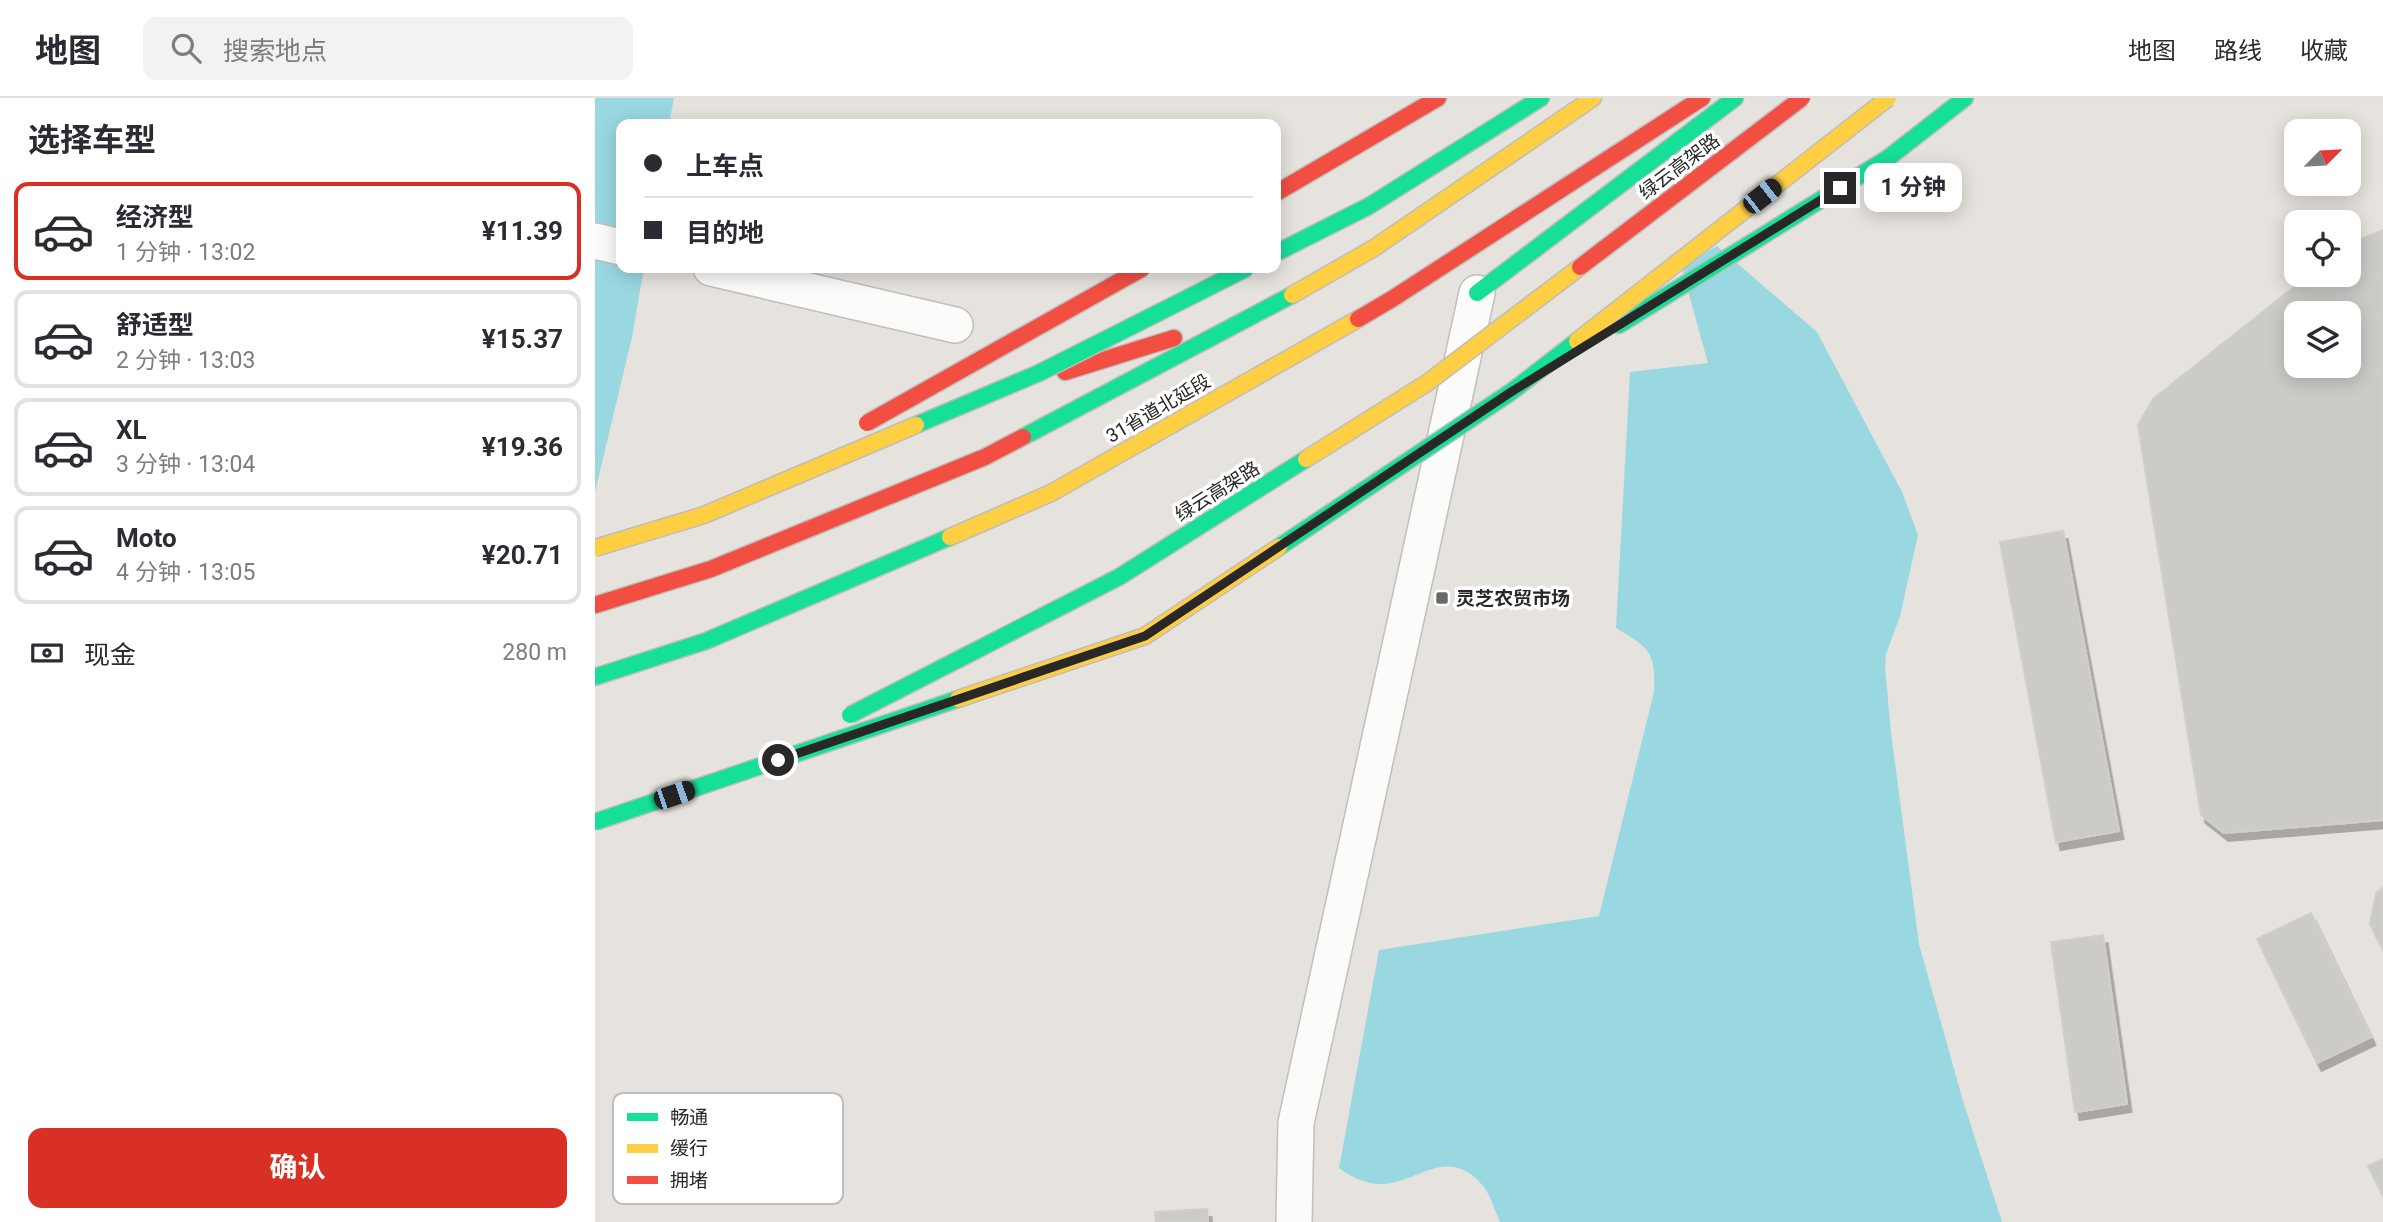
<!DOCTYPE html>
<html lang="zh">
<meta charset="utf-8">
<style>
:root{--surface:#fff;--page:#f2f2f3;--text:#2b2b33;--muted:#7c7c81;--line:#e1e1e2;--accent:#d93025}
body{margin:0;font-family:Roboto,"Noto Sans SC",sans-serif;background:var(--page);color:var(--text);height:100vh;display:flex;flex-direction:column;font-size:26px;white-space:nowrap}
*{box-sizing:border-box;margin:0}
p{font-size:23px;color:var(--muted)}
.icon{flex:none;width:38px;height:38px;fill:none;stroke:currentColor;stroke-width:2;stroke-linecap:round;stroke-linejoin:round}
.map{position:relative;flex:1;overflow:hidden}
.details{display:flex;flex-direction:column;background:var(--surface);width:595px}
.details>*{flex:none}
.top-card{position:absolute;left:21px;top:21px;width:665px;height:154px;border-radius:14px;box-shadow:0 4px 18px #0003;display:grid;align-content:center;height:154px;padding:0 28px;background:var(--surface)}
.needle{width:46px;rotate:66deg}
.tools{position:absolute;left:1689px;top:21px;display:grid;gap:14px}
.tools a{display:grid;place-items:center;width:77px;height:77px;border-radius:14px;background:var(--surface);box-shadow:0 4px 18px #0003;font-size:35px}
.end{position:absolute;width:32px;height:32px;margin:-16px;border:9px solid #282828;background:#fff;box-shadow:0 0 0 4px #fff}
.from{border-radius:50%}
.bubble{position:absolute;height:49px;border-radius:14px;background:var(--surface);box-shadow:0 4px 18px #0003;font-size:23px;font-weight:700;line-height:49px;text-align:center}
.car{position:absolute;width:21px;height:42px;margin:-21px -10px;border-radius:9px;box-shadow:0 0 5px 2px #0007;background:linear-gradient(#222 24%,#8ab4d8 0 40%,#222 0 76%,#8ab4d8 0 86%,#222 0)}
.top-card b{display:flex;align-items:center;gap:24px;height:66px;font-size:26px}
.top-card b+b{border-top:2px solid var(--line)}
.top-card i{width:18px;height:18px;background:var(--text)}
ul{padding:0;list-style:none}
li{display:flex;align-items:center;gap:21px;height:98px;margin:0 14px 10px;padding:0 14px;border:4px solid var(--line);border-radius:14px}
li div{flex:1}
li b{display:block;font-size:26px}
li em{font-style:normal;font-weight:700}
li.on{border-color:var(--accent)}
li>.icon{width:63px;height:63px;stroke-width:1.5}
h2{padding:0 28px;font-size:32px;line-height:84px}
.pay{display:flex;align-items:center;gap:18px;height:77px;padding:0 28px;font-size:26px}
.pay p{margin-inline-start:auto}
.action{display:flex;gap:14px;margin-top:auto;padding:14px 28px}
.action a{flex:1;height:80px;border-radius:14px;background:var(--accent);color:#fff;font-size:28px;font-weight:700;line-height:80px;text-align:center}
header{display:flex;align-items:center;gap:42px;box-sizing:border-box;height:98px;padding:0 35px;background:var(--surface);border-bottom:2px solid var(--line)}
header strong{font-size:33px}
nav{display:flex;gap:38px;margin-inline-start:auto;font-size:24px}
.search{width:490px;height:63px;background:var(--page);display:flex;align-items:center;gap:18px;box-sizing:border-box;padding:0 24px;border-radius:14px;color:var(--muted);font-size:26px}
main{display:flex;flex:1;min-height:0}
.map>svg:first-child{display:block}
.water{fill:#99d8e1}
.building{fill:#cdcbc8;stroke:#d1ceca;stroke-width:2;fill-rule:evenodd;filter:url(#shadow)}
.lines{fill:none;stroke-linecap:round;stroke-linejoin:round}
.street-casing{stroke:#c0bfbf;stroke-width:38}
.fast-casing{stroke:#bfbdbc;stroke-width:19}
.slow-casing{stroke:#bfbdbc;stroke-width:19}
.jam-casing{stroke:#bfbdbc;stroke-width:19}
.street{stroke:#fbfbfa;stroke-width:35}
.fast{stroke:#16e098;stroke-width:16}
.slow{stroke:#ffcf43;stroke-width:16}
.jam{stroke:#f24e42;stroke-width:16}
.fast-bridge-casing{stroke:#bfbdbc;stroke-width:19;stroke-linecap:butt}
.slow-bridge-casing{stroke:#bfbdbc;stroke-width:19;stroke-linecap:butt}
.jam-bridge-casing{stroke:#bfbdbc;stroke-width:19;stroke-linecap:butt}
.fast-bridge{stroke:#16e098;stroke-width:16}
.slow-bridge{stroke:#ffcf43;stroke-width:16}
.jam-bridge{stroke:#f24e42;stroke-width:16}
.route{stroke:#282828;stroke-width:9}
.poi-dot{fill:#6a6968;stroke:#fff;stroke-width:2.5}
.labels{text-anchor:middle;stroke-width:7;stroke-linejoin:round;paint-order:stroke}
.street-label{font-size:19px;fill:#282828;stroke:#fff}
.poi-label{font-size:19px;font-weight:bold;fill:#282828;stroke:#fff;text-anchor:start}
.key{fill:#fff;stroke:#bebebe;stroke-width:2}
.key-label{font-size:19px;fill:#282828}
</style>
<header>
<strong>地图</strong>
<div class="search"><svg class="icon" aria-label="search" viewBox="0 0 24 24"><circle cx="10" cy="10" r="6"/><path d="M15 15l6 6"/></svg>搜索地点</div>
<nav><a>地图</a><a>路线</a><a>收藏</a></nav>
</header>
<main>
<section class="details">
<h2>选择车型</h2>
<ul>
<li class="on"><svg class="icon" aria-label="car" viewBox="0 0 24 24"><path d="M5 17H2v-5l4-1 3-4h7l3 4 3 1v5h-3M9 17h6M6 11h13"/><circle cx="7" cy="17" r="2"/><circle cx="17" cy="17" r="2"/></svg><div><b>经济型</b><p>1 分钟 · 13:02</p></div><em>¥11.39</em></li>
<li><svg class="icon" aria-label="car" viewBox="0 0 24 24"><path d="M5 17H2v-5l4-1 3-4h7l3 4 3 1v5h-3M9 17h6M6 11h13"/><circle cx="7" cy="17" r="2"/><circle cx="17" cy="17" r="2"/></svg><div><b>舒适型</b><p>2 分钟 · 13:03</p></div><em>¥15.37</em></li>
<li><svg class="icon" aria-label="car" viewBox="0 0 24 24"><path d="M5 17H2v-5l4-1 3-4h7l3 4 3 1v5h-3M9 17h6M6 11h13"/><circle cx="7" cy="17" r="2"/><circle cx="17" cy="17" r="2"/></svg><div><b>XL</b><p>3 分钟 · 13:04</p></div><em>¥19.36</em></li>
<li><svg class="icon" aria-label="car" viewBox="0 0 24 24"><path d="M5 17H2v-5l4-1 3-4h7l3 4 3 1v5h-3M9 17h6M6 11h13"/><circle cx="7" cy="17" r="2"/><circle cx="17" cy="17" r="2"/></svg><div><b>Moto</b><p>4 分钟 · 13:05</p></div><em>¥20.71</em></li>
</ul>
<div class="pay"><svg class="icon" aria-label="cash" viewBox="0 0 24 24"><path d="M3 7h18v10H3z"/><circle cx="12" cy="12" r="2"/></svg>现金<p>280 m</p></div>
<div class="action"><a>确认</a></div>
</section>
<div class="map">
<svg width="1788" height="1124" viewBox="0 0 1788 1124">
<defs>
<filter id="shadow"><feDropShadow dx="4.5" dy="8" stdDeviation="0" flood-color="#0004"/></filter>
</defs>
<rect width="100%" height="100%" fill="#e6e2de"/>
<g class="water">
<path d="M0,0h79l-5,26h-48v144h23l-12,69 -37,155z"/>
<path d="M1122,148l100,86 85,160 16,43 -18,81 -14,38 -1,13 6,66 28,211 44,157 39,121h-502c-5,-11 -9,-25 -16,-35 -36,-45 -67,-2 -105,-3 -17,-1 -27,-7 -40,-16l40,-218 220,-34 55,-224c2,-41 -5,-44 -38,-64l14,-256 78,-9 -27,-97z"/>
</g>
<g class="building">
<path d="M1788,132v590l-159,13 -23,-18 -63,-390 15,-26 156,-124h40v-31zM1701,215h53v53h-53z"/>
<path d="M1468,433l56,300 -63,11 -56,-300z"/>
<path d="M1788,790v62l-13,-26 6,-31z"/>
<path d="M1716,815l60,124 -54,26 -60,-124z"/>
<path d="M1508,837l24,169 -52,8 -24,-170z"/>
<path d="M1788,1061v37l-15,-30z"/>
<path d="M612,1111l1,13h-52l-1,-10z"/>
</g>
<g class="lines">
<g class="street-casing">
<g id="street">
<path d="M0,143l26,6"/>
<path d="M116,170l244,57"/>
<path d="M699,1124l2,-99 181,-830"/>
</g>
</g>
<g class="fast-casing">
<g id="fast">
<path d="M681,155l93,-47 172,-108"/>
<path d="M882,195l258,-195"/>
<path d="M1024,227l269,-167 77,-60"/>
<path d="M428,339l269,-142"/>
<path d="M0,579l111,-36 244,-104"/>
</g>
</g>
<g class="slow-casing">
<g id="slow">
<path d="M697,197l82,-47 219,-150"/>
<path d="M355,439l101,-44 307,-174"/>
</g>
</g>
<g class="jam-casing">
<g id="jam">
<path d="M681,95l162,-95"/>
<path d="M763,221l34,-20 310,-201"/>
<path d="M470,274l109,-34"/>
<path d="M0,507l116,-36 274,-112 38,-20"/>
</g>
</g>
<use href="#street" class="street"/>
<use href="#fast" class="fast"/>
<use href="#slow" class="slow"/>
<use href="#jam" class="jam"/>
<g class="fast-bridge-casing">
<g id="fast-bridge">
<path d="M321,327l123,-52 208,-105"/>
<path d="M684,449l232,-155 66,-51"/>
<path d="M255,617l269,-138 187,-118"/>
<path d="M0,724l363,-123"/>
</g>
</g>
<g class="slow-bridge-casing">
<g id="slow-bridge">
<path d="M982,243l311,-243"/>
<path d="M711,361l121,-76 153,-116"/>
<path d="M0,450l109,-33 212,-90"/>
<path d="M363,601l187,-63 134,-89"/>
</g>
</g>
<g class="jam-bridge-casing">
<g id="jam-bridge">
<path d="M985,169l222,-169"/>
<path d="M272,325l276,-155"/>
</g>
</g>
<use href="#fast-bridge" class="fast-bridge"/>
<use href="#slow-bridge" class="slow-bridge"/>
<use href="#jam-bridge" class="jam-bridge"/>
</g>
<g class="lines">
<path class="route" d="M183,662l367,-124 366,-244 329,-204"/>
</g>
<rect class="poi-dot" x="840" y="493" width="14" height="14" rx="3.5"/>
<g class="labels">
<g class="street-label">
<text transform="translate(1084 68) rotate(-37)" y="7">绿云高架路</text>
<text transform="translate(563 310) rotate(-30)" y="7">31省道北延段</text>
<text transform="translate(622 393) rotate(-32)" y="7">绿云高架路</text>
</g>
<g class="poi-label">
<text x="861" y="507">灵芝农贸市场</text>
</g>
</g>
<rect x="18" y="995" width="230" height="111" rx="10" class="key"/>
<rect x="32" y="1015" width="31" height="8" fill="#16e098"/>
<rect x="32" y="1046" width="31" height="9" fill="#ffcf43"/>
<rect x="32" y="1078" width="31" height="8" fill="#f24e42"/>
<g class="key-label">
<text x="75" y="1026">畅通</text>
<text x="75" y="1057">缓行</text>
<text x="75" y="1089">拥堵</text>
</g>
</svg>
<div class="tools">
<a><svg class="needle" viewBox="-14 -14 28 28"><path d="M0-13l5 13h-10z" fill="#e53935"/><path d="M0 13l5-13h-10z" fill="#7c7c81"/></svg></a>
<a><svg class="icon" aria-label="locate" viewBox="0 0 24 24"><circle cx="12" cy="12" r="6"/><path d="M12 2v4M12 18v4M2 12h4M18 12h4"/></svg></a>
<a><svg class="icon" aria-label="layers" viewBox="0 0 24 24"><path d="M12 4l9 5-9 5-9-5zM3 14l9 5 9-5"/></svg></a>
</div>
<i class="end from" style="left:183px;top:662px"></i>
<i class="end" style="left:1245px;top:90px"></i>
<div class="bubble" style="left:1269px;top:65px;width:98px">1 分钟</div>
<i class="car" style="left:1167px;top:98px;rotate:52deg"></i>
<i class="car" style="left:79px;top:697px;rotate:71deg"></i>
<div class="top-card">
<b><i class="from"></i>上车点</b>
<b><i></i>目的地</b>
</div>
</div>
</main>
